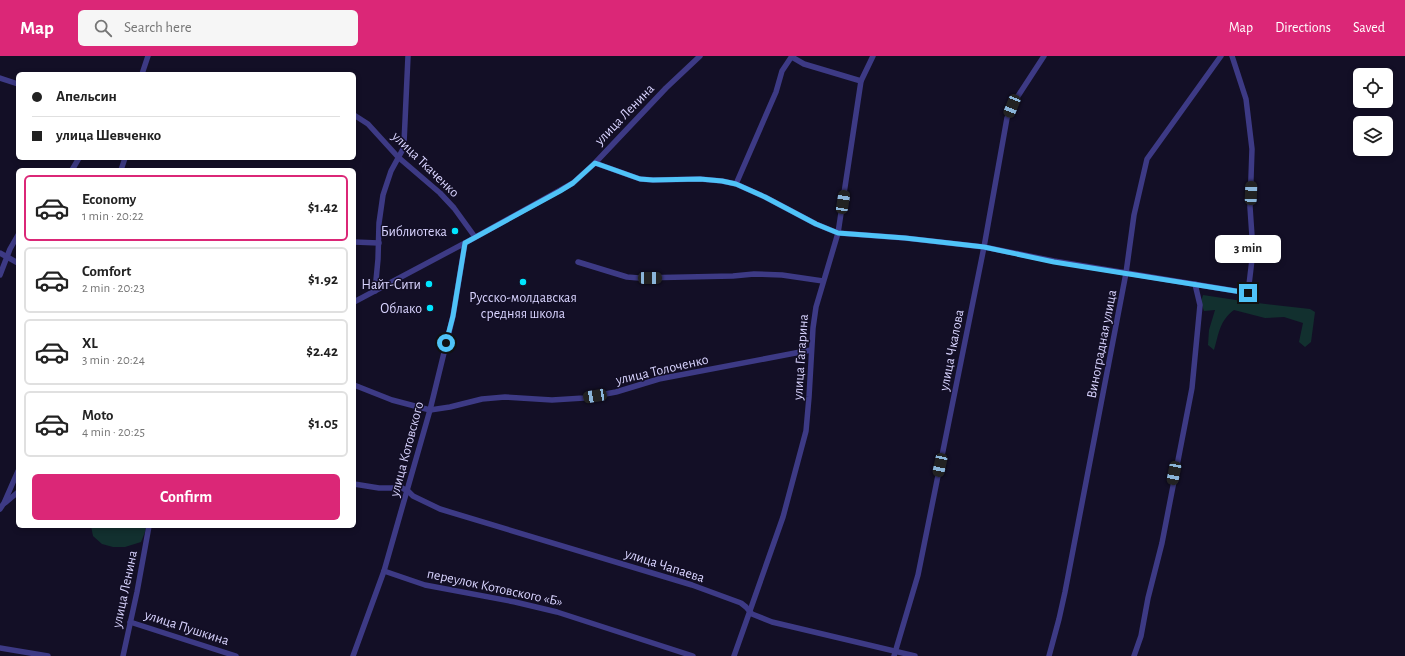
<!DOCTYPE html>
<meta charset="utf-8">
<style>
:root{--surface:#fff;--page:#f6f6f6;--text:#222;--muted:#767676;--line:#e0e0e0;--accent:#db2777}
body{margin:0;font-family:"Alegreya Sans",sans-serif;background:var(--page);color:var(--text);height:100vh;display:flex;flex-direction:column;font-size:15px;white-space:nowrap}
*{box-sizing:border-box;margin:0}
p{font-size:13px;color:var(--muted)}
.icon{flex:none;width:22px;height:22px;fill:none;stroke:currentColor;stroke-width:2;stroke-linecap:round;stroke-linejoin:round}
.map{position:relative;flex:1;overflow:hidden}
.sheet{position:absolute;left:16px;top:112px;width:340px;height:360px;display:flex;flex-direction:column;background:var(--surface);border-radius:6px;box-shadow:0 2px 6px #0003}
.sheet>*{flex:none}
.top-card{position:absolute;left:16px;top:16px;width:340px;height:88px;border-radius:6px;box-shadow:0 2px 6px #0003;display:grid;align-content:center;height:88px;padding:0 16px;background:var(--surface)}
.controls{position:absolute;left:1353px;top:12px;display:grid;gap:8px}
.controls a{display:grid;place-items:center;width:40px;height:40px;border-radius:6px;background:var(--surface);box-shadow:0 2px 6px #0003;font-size:20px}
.end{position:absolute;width:18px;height:18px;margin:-9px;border:5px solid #4fc3f7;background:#111;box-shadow:0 0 0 2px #111}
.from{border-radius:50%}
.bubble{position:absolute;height:28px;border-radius:6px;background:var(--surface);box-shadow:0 2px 6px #0003;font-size:13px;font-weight:700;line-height:28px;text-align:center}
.car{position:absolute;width:12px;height:24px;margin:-12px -6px;border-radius:5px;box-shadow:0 0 3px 1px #0007;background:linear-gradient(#222 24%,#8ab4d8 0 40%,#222 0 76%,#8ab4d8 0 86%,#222 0)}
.top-card b{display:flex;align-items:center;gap:14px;height:38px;font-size:15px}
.top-card b+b{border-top:1px solid var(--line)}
.top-card i{width:10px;height:10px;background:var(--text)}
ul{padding:7px 0 0;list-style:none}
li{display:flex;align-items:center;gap:12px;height:66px;margin:0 8px 6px;padding:0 8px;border:2px solid var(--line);border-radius:6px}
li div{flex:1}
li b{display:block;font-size:15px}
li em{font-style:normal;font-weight:700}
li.on{border-color:var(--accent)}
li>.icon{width:36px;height:36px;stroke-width:1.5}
.button{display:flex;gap:8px;margin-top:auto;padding:8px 16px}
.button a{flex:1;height:46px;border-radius:6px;background:var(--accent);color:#fff;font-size:16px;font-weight:700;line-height:46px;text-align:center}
header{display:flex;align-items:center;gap:24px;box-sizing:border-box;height:56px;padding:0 20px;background:var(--accent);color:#fff}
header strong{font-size:19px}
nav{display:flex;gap:22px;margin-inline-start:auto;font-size:14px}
.search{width:280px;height:36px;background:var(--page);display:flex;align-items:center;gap:10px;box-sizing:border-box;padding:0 14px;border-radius:6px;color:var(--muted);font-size:15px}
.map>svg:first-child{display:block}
.green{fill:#12302f}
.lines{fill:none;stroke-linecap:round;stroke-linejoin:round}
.minor{stroke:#3d3a85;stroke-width:5.5}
.route{stroke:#4fc3f7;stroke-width:5}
.poi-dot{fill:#00e5ff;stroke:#130f26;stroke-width:1.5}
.labels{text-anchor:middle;stroke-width:3;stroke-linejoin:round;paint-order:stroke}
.street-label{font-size:14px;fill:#d9d4ff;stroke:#130f26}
.poi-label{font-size:14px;fill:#d9d4ff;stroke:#130f26;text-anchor:end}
</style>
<header>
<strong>Map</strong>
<div class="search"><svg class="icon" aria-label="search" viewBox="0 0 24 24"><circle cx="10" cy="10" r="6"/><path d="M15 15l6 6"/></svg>Search here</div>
<nav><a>Map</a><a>Directions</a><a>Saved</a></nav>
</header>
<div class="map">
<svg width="1405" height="600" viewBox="0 0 1405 600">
<rect width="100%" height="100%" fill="#130f26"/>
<g class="green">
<path d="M1203,239l46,7 61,7 5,3 -4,30 -6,5 -6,-5 4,-19 -19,-6 -19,1 -31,-8c-15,11 -15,24 -20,40l-6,-5 1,-15 6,-20 -11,1 -3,-9z"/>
<path d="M91,470h55l-1,6 -4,10 -16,5h-12l-11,-3 -9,-8z"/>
</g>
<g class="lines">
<g class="minor">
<path d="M792,1l12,7 57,17"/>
<path d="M142,18l6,-18"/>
<path d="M0,22l18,6"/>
<path d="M354,59l14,9 30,33 42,36 14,15 21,29"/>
<path d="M595,107l45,16 13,1 47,-1 22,2 14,3 29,13 51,27 22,9 67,5 79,9 70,14 194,32 5,-42 -3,-44 2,-58 -6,-50 -14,-43"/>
<path d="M72,114l7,-12"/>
<path d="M121,114l4,-12"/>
<path d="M736,128l40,-92 6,-21 10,-15"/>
<path d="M354,186l25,1"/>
<path d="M0,197l18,10"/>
<path d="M578,206l49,15 12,1 94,-2 21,-2 28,1 41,6"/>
<path d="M0,219l10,-26 8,-14"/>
<path d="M375,235l3,-32 1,-36 4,-28 8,-24 12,-22 1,-6 4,-87"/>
<path d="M354,246l111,-59 108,-60 22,-20 71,-75 34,-32"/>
<path d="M354,329l38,15 38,10 20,-3 32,-8 23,-2 47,3 32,-2 32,-6 43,-13 152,-29"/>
<path d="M354,428l25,4h23l6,3 5,5 27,13 252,76 49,18 5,4 6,7 20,8 143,34"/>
<path d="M5,447l13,-11"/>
<path d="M0,453l4,-6 14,-32"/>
<path d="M384,515l41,14 90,17 42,10 136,44"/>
<path d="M130,566l106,34"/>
<path d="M0,592l48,8"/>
<path d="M123,600l14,-64 12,-66"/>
<path d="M353,600l31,-85 46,-161 23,-94 12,-73"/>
<path d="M734,600l49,-139 23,-86 3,-34 4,-69 3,-21 22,-74 23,-152 12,-25"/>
<path d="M894,600l24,-81 66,-328 23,-129 11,-22 26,-40"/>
<path d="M1049,600l10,-37 6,-27 61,-319 8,-58 13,-56 74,-103"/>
<path d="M1134,600l7,-20 7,-38 14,-55 30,-155 8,-83 -5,-21"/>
</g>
</g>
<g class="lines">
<path class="route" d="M446,287l7,-27 12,-73 95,-52 13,-8 22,-20 45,16 13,1 47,-1 22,2 14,3 29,13 51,27 22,9 67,5 79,9 70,15 194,31"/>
</g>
<g class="poi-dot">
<circle cx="455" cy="175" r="4"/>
<circle cx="523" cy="226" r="4"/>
<circle cx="429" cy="228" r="4"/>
<circle cx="430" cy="252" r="4"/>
</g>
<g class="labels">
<g class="street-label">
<text transform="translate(624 58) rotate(-46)" y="5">улица Ленина</text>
<text transform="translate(426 108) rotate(44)" y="5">улица Ткаченко</text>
<text transform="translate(1101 288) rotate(-79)" y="5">Виноградная улица</text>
<text transform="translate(951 294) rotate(-79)" y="5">улица Чкалова</text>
<text transform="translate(800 301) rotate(-86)" y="5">улица Гагарина</text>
<text transform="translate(662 313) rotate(-13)" y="5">улица Толоченко</text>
<text transform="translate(406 393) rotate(-75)" y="5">улица Котовского</text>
<text transform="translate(665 509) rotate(18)" y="5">улица Чапаева</text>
<text transform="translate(495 531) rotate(12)" y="5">переулок Котовского «Б»</text>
<text transform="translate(124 533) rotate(-78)" y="5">улица Ленина</text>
<text transform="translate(187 571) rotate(18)" y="5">улица Пушкина</text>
</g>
<g class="poi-label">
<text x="447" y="180">Библиотека</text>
<text x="421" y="233">Найт-Сити</text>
<text x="523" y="246" text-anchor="middle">Русско-молдавская<tspan x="523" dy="16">средняя школа</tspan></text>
<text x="422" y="257">Облако</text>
</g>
</g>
</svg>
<div class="controls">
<a><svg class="icon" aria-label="locate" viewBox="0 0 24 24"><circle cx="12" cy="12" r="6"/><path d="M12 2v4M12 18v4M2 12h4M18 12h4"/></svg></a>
<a><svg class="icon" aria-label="layers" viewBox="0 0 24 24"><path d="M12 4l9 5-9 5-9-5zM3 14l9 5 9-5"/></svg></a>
</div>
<i class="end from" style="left:446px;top:287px"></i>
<i class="end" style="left:1248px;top:237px"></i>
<div class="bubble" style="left:1215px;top:179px;width:66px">3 min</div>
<i class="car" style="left:1012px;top:50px;rotate:202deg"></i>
<i class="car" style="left:1251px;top:137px;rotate:2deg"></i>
<i class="car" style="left:843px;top:146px;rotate:9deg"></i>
<i class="car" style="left:650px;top:222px;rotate:90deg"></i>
<i class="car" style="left:595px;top:340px;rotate:260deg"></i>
<i class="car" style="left:940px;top:409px;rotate:192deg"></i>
<i class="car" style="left:1174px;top:417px;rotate:191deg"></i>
<div class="top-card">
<b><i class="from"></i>Апельсин</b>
<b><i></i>улица Шевченко</b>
</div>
<section class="sheet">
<ul>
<li class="on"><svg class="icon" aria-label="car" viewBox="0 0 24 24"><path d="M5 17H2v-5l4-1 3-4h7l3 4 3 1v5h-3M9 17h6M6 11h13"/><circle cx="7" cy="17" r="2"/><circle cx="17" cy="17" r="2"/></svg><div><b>Economy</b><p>1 min · 20:22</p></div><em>$1.42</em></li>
<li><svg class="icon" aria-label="car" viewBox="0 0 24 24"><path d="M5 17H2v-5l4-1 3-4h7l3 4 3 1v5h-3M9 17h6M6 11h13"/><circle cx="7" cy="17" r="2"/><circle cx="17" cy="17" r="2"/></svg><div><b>Comfort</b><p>2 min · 20:23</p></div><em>$1.92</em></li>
<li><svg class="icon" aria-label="car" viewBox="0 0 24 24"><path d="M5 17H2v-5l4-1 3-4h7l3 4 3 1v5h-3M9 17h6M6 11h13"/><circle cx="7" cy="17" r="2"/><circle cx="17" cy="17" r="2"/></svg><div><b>XL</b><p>3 min · 20:24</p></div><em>$2.42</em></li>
<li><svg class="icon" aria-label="car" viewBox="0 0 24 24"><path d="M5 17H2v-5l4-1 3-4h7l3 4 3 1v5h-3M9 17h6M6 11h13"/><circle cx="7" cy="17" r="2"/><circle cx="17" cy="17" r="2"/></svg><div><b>Moto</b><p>4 min · 20:25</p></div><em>$1.05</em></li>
</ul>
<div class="button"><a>Confirm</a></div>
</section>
</div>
